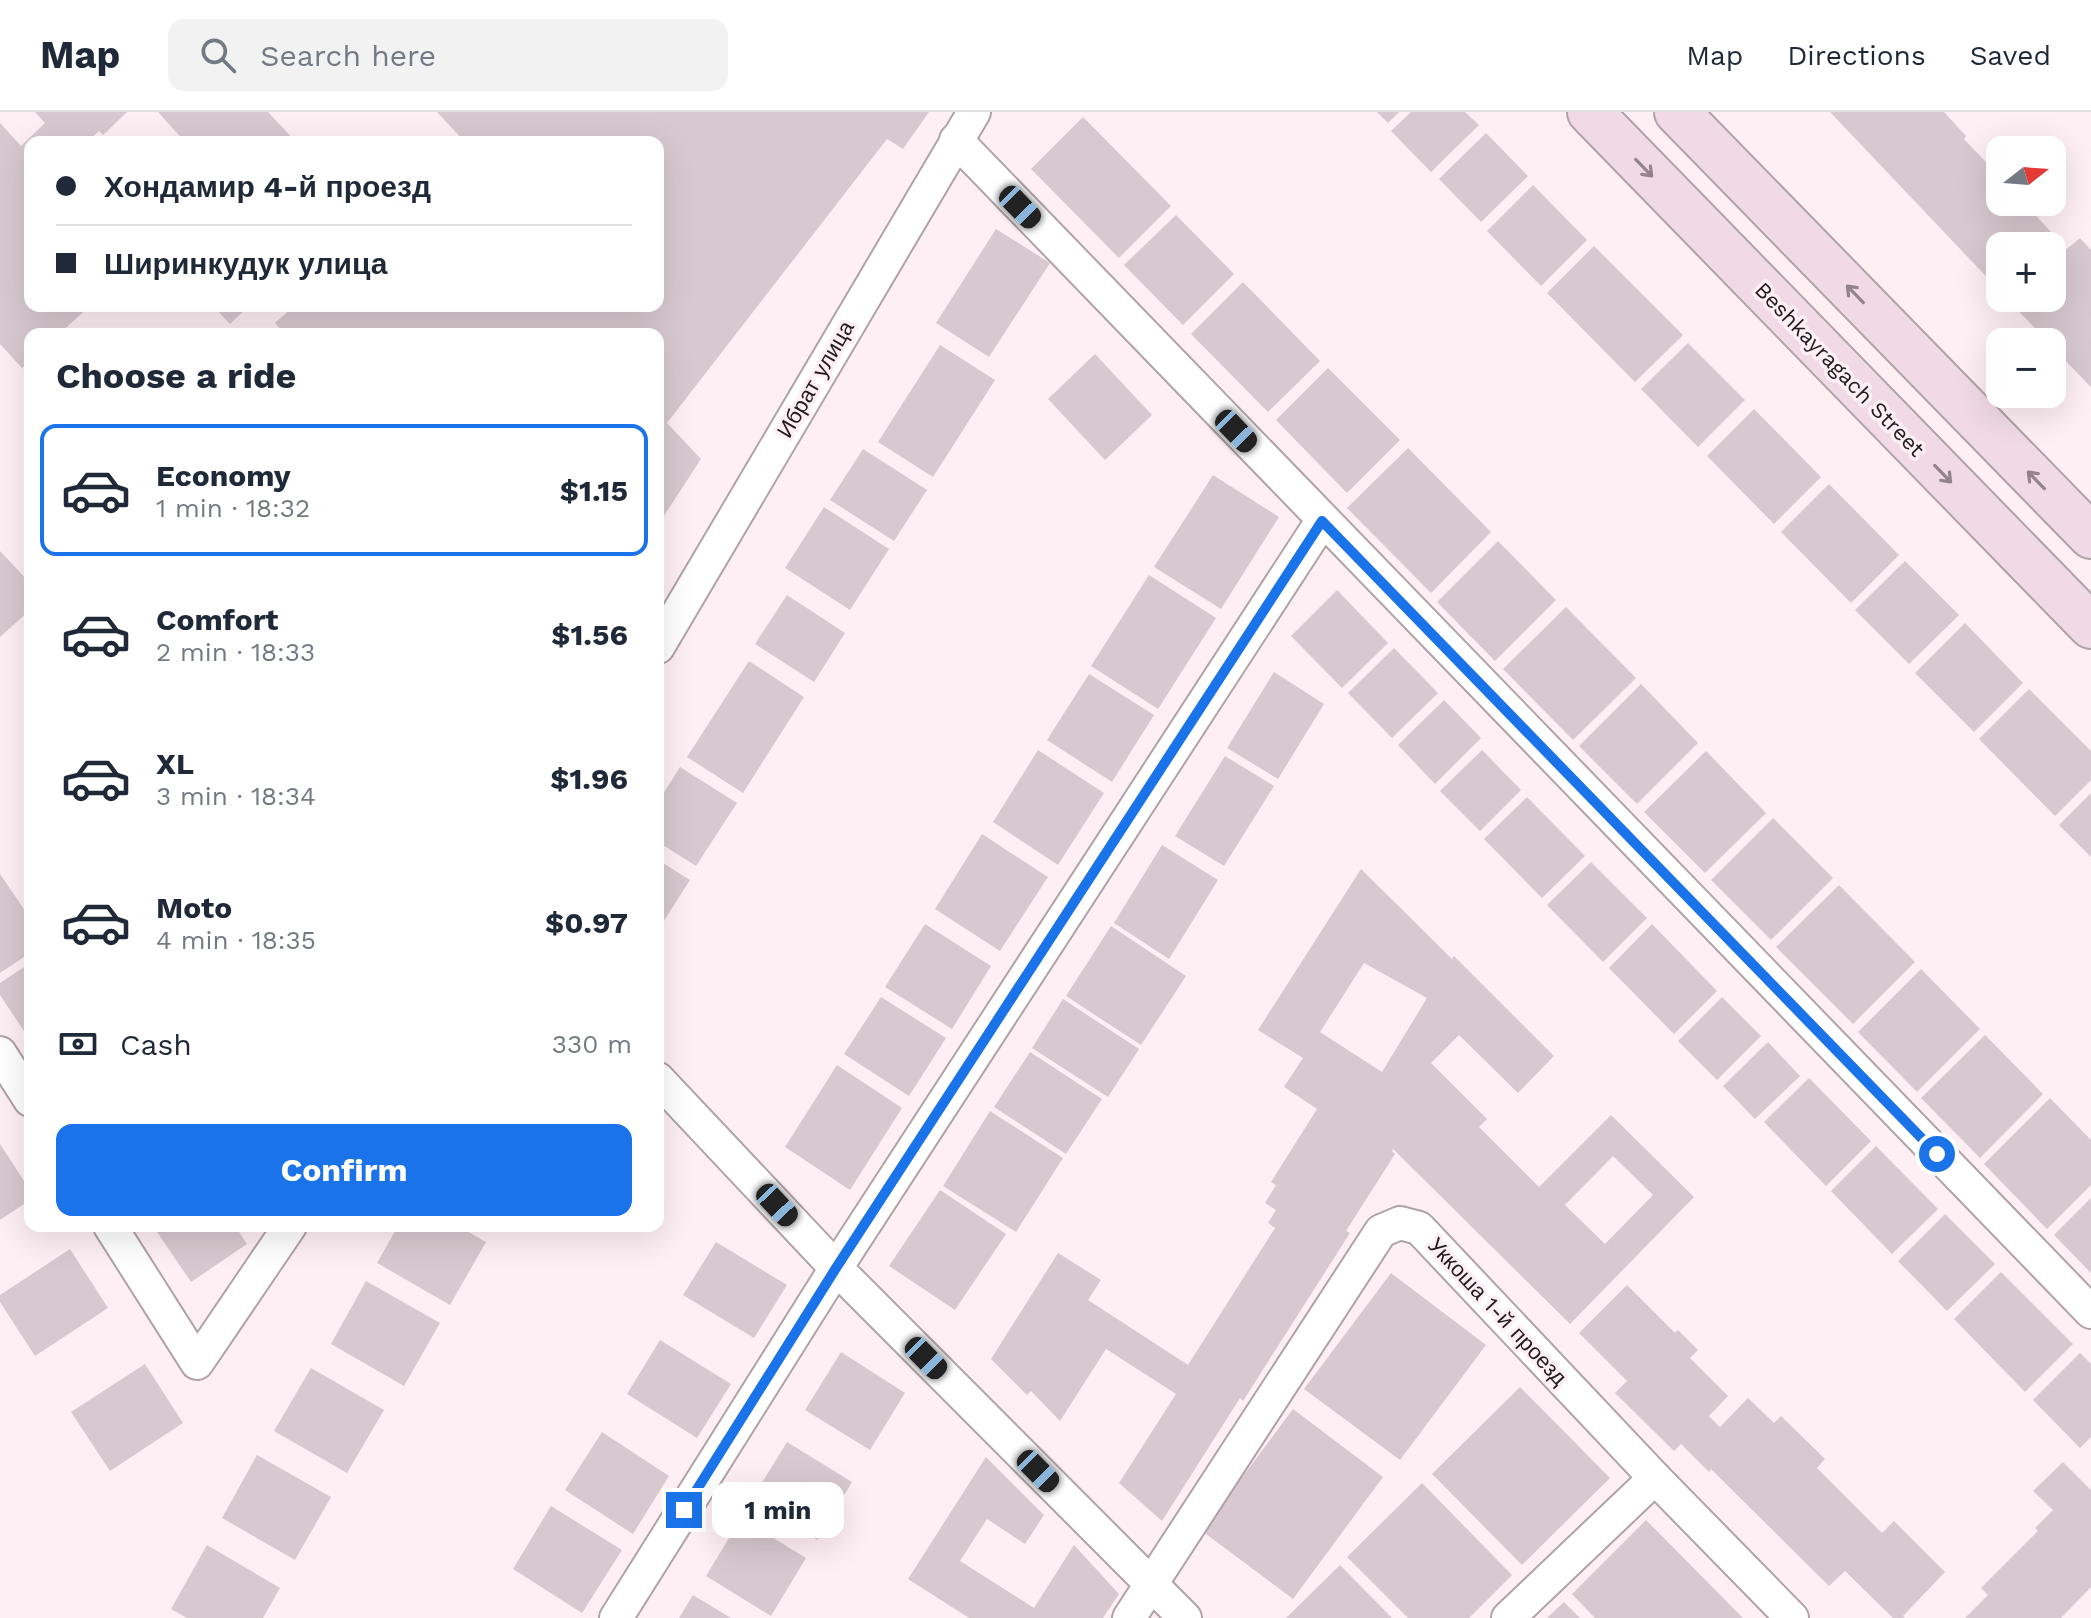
<!DOCTYPE html>
<meta charset="utf-8">
<style>
:root{--surface:#fff;--page:#f2f2f3;--text:#1f2937;--muted:#747a83;--line:#e0e1e3;--accent:#1a73e8}
body{margin:0;font-family:"Work Sans",sans-serif;background:var(--page);color:var(--text);height:100vh;display:flex;flex-direction:column;font-size:30px;white-space:nowrap}
*{box-sizing:border-box;margin:0}
p{font-size:26px;color:var(--muted)}
.icon{flex:none;width:44px;height:44px;fill:none;stroke:currentColor;stroke-width:2;stroke-linecap:round;stroke-linejoin:round}
.map{position:relative;flex:1;overflow:hidden}
.panel{position:absolute;left:24px;top:216px;width:640px;height:904px;display:flex;flex-direction:column;background:var(--surface);border-radius:16px;box-shadow:0 8px 32px #0002}
.panel>*{flex:none}
.banner{position:absolute;left:24px;top:24px;width:640px;height:176px;border-radius:16px;box-shadow:0 8px 32px #0002;display:grid;align-content:center;height:176px;padding:0 32px;background:var(--surface)}
.needle{width:52px;rotate:73deg}
.buttons{position:absolute;left:1986px;top:24px;display:grid;gap:16px}
.buttons a{display:grid;place-items:center;width:80px;height:80px;border-radius:16px;background:var(--surface);box-shadow:0 8px 32px #0002;font-size:40px}
.end{position:absolute;width:36px;height:36px;margin:-18px;border:10px solid #1a73e8;background:#fff;box-shadow:0 0 0 4px #fff}
.from{border-radius:50%}
.bubble{position:absolute;height:56px;border-radius:16px;background:var(--surface);box-shadow:0 8px 32px #0002;font-size:26px;font-weight:700;line-height:56px;text-align:center}
.car{position:absolute;width:24px;height:48px;margin:-24px -12px;border-radius:10px;box-shadow:0 0 6px 2px #0007;background:linear-gradient(#222 24%,#8ab4d8 0 40%,#222 0 76%,#8ab4d8 0 86%,#222 0)}
.banner b{display:flex;align-items:center;gap:28px;height:76px;font-size:30px}
.banner b+b{border-top:2px solid var(--line)}
.banner i{width:20px;height:20px;background:var(--text)}
ul{padding:0;list-style:none}
li{display:flex;align-items:center;gap:24px;height:132px;margin:0 16px 12px;padding:0 16px;border:4px solid transparent;border-radius:16px}
li div{flex:1}
li b{display:block;font-size:30px}
li em{font-style:normal;font-weight:700}
li.on{border-color:var(--accent)}
li>.icon{width:72px;height:72px;stroke-width:1.5}
h2{padding:0 32px;font-size:36px;line-height:96px}
.pay{display:flex;align-items:center;gap:20px;height:88px;padding:0 32px;font-size:30px}
.pay p{margin-inline-start:auto}
.button{display:flex;gap:16px;margin-top:auto;padding:16px 32px}
.button a{flex:1;height:92px;border-radius:16px;background:var(--accent);color:#fff;font-size:32px;font-weight:700;line-height:92px;text-align:center}
header{display:flex;align-items:center;gap:48px;box-sizing:border-box;height:112px;padding:0 40px;background:var(--surface);border-bottom:2px solid var(--line)}
header strong{font-size:38px}
nav{display:flex;gap:44px;margin-inline-start:auto;font-size:28px}
.search{width:560px;height:72px;background:var(--page);display:flex;align-items:center;gap:20px;box-sizing:border-box;padding:0 28px;border-radius:16px;color:var(--muted);font-size:30px}
.map>svg:first-child{display:block}
.building{fill:#d7c9cf;fill-rule:evenodd}
.lines{fill:none;stroke-linecap:round;stroke-linejoin:round}
.minor-casing{stroke:#b0a3a8;stroke-width:36}
.secondary-casing{stroke:#b0a3a8;stroke-width:48}
.minor{stroke:#fff;stroke-width:32}
.secondary{stroke:#f1dae5;stroke-width:44}
.oneway{stroke:#93848b}
.route{stroke:#1a73e8;stroke-width:10}
.labels{text-anchor:middle;stroke-width:7;stroke-linejoin:round;paint-order:stroke}
.street-label{font-size:22px;fill:#201b1d;stroke:#feeff5}
</style>
<header>
<strong>Map</strong>
<div class="search"><svg class="icon" aria-label="search" viewBox="0 0 24 24"><circle cx="10" cy="10" r="6"/><path d="M15 15l6 6"/></svg>Search here</div>
<nav><a>Map</a><a>Directions</a><a>Saved</a></nav>
</header>
<div class="map">
<svg width="2091" height="1506" viewBox="0 0 2091 1506">
<rect width="100%" height="100%" fill="#feeff5"/>
<g class="building">
<path d="M35,0h92l-24,23 -4,-4 -12,11h-57v164h60l-31,28h-29v27l-8,7 -22,-24v-221l21,23 24,-23z"/>
<path d="M158,0h110l28,30h-111z"/>
<path d="M437,0h492l-26,37 -16,-10 -220,284 34,36 -43,66v-191h-373l-10,-11 19,-17h364v-164h-193z"/>
<path d="M1377,0h22l-11,11z"/>
<path d="M1411,0h54l14,13 -48,47 -40,-41z"/>
<path d="M1830,0h114l22,24 -2,3 36,38v25h23l44,47 13,-11 11,12v137l-39,-40v-5h-4l-42,-44h46v-52h-52v45z"/>
<path d="M1083,5l88,89 -52,52 -88,-89z"/>
<path d="M1486,21l42,43 -47,46 -42,-43z"/>
<path d="M1533,73l54,55 -46,46 -54,-55z"/>
<path d="M1176,103l58,59 -51,51 -59,-60z"/>
<path d="M996,117l54,34 -61,94 -53,-34z"/>
<path d="M1594,134l89,89 -48,47 -88,-89z"/>
<path d="M1243,170l77,79 -52,51 -77,-78z"/>
<path d="M213,194h36l-19,18z"/>
<path d="M1688,231l57,57 -47,47 -57,-58z"/>
<path d="M940,233l55,35 -62,97 -55,-35z"/>
<path d="M1095,242l57,61 -47,45 -57,-61z"/>
<path d="M1328,256l72,72 -53,53 -71,-73z"/>
<path d="M1754,297l67,68 -47,47 -67,-68z"/>
<path d="M1408,336l83,84 -60,61 -84,-85z"/>
<path d="M863,337l64,41 -33,51 -64,-41z"/>
<path d="M1213,363l66,42 -58,92 -67,-42z"/>
<path d="M1829,372l70,71 -48,48 -70,-71z"/>
<path d="M824,395l65,42 -39,61 -65,-42z"/>
<path d="M1498,429l58,59 -61,61 -58,-59z"/>
<path d="M0,439l30,32v27l-30,27z"/>
<path d="M1905,449l54,54 -50,49 -54,-54z"/>
<path d="M1149,463l67,43 -58,91 -67,-43z"/>
<path d="M1337,478l51,53 -46,45 -51,-52z"/>
<path d="M787,483l58,38 -31,49 -59,-38z"/>
<path d="M1566,495l70,71 -63,62 -70,-71z"/>
<path d="M1965,511l58,60 -49,49 -59,-59z"/>
<path d="M1394,536l44,45 -46,45 -44,-45z"/>
<path d="M749,549l55,36 -61,96 -56,-36z"/>
<path d="M1274,560l50,32 -46,75 -51,-31z"/>
<path d="M1089,562l65,41 -42,67 -65,-42z"/>
<path d="M1641,572l57,59 -61,61 -58,-58z"/>
<path d="M2029,577l62,62v29l-36,36 -76,-77z"/>
<path d="M1444,588l37,38 -46,46 -37,-39z"/>
<path d="M1038,638l66,43 -46,72 -65,-43z"/>
<path d="M1482,638l39,40 -41,41 -40,-40z"/>
<path d="M1706,639l60,62 -61,60 -61,-61z"/>
<path d="M1225,644l49,30 -50,80 -49,-30z"/>
<path d="M680,655l57,36 -41,63 -38,-24v-40z"/>
<path d="M2091,681v64l-32,-32z"/>
<path d="M1527,685l58,59 -43,42 -58,-59z"/>
<path d="M1773,706l60,60 -62,62 -60,-60z"/>
<path d="M982,722l66,43 -48,74 -65,-42z"/>
<path d="M1162,733l56,35 -49,79 -55,-36z"/>
<path d="M658,748l32,20 -32,50z"/>
<path d="M1591,750l56,56 -44,44 -56,-57z"/>
<path d="M1361,757l91,90 2,-3 100,100 -36,37 -59,-58 -28,28 56,56 -8,8 60,60 72,-72 83,82 -124,127 -177,-175 -1,2 3,3 -49,77 4,2 -107,168 -3,-3 -78,123 -43,-38 57,-89 -70,-45 -46,72 -29,-30 -4,4 -36,-36 67,-106 43,27 -13,20 100,65 87,-137 -7,-5 8,-13 -11,-7 11,-18 -5,-3 46,-73 -33,-22 19,-29 -45,-28zM1364,851l63,35 -45,74 -62,-40zM1613,1044l40,39 -48,49 -40,-39z"/>
<path d="M0,762l30,44v35l-30,20z"/>
<path d="M1839,773l76,77 -62,62 -77,-77z"/>
<path d="M925,812l66,42 -39,63 -67,-42z"/>
<path d="M1652,812l65,67 -43,43 -65,-66z"/>
<path d="M1111,814l75,50 -45,69 -75,-49z"/>
<path d="M30,851v77l-30,-45v-12z"/>
<path d="M1921,857l59,60 -63,63 -59,-60z"/>
<path d="M881,885l65,41 -37,58 -65,-42z"/>
<path d="M1722,885l39,39 -44,44 -39,-39z"/>
<path d="M1063,887l76,50 -31,48 -76,-49z"/>
<path d="M1985,923l58,59 -63,64 -59,-60z"/>
<path d="M1768,930l32,34 -45,43 -32,-33z"/>
<path d="M1030,940l72,47 -36,55 -72,-47z"/>
<path d="M837,953l65,43 -52,82 -65,-43z"/>
<path d="M1809,966l62,63 -45,45 -62,-64z"/>
<path d="M2050,986l41,42v45l-44,44 -63,-65z"/>
<path d="M990,999l73,47 -47,74 -73,-46z"/>
<path d="M0,1032l30,46v10l-30,20z"/>
<path d="M1876,1034l62,63 -46,45 -61,-63z"/>
<path d="M940,1078l66,44 -51,76 -66,-44z"/>
<path d="M2091,1086v75l-37,-38z"/>
<path d="M1945,1102l50,50 -48,47 -49,-50z"/>
<path d="M153,1114h82l12,18 -56,38z"/>
<path d="M398,1114h60l28,16 -36,63 -73,-42z"/>
<path d="M716,1130l71,43 -33,53 -71,-43z"/>
<path d="M70,1137l38,59 -73,48 -35,-54v-7z"/>
<path d="M2001,1160l72,72 -48,48 -71,-73z"/>
<path d="M1391,1161l95,72 -86,115 -96,-71z"/>
<path d="M366,1169l74,42 -36,63 -73,-42z"/>
<path d="M1627,1173l48,48 3,-3 20,20 -8,8 38,38 -19,20 11,11 28,-29 26,25 7,-7 44,43 -8,9 65,65 12,-12 51,51 -42,44 2,2h-12l-48,-47 -16,15 -118,-117 -2,3 -28,-28 -7,7 -59,-58 12,-12 -48,-48z"/>
<path d="M660,1228l71,44 -34,54 -70,-44z"/>
<path d="M841,1240l64,41 -35,57 -65,-40z"/>
<path d="M2080,1241l11,11v73l-11,11 -47,-48z"/>
<path d="M145,1252l38,59 -73,48 -39,-59z"/>
<path d="M311,1256l73,42 -37,63 -73,-42z"/>
<path d="M1520,1275l90,91 -88,87 -90,-91z"/>
<path d="M1293,1297l90,68 -90,122 -91,-68z"/>
<path d="M602,1320l67,44 -36,58 -68,-44z"/>
<path d="M787,1330l65,40 -35,58 -65,-41z"/>
<path d="M257,1343l74,42 -36,63 -73,-42z"/>
<path d="M986,1345l58,58 -19,29 -38,-25 -27,42 74,47 40,-63 45,49 -16,24h-134l-61,-39z"/>
<path d="M2063,1350l28,28v97l-30,31h-96l23,-23 -7,-7 57,-57 -3,-3 18,-18 -20,-19z"/>
<path d="M1422,1371l90,92 -43,43h-61l-61,-61z"/>
<path d="M551,1394l71,44 -40,63 -69,-44z"/>
<path d="M741,1406l65,40 -35,58 -65,-40z"/>
<path d="M1646,1408l97,98h-148l-23,-24z"/>
<path d="M207,1433l73,43 -17,30h-76l-16,-9z"/>
<path d="M1340,1453l52,53h-106z"/>
<path d="M693,1483l38,23h-52z"/>
<path d="M1564,1490l16,16h-33z"/>
</g>
<g class="lines">
<g class="minor-casing">
<g id="minor">
<path d="M956,28l1135,1172"/>
<path d="M658,535l316,-535"/>
<path d="M0,941l30,47"/>
<path d="M658,967l178,189 349,350"/>
<path d="M110,1114l87,137 93,-137"/>
<path d="M616,1506l220,-350 486,-747"/>
<path d="M1129,1506l252,-387 19,-8 19,5 236,250 137,140"/>
<path d="M1508,1506l147,-140"/>
</g>
</g>
<g class="secondary-casing">
<g id="secondary">
<path d="M1590,0l501,514"/>
<path d="M1677,0l414,424"/>
</g>
</g>
<use href="#minor" class="minor"/>
<use href="#secondary" class="secondary"/>
</g>
<defs><path id="oneway-shaft" d="M-6 0H5M1.5-3L5.5 0L1.5 3" fill="none" stroke-width="1.6" stroke-linecap="round" stroke-linejoin="round" transform="scale(2)"/></defs>
<g class="oneway">
<use href="#oneway-shaft" transform="translate(1644 56) rotate(46)"/>
<use href="#oneway-shaft" transform="translate(1855 182) rotate(-134)"/>
<use href="#oneway-shaft" transform="translate(1943 362) rotate(46)"/>
<use href="#oneway-shaft" transform="translate(2036 368) rotate(-134)"/>
</g>
<g class="lines">
<path class="route" d="M684,1398l152,-242 486,-747 615,633"/>
</g>
<g class="labels">
<g class="street-label">
<text transform="translate(1840 257) rotate(46)" y="8">Beshkayragach Street</text>
<text transform="translate(815 267) rotate(-60)" y="8">Ибрат улица</text>
<text transform="translate(1498 1199) rotate(47)" y="8">Уккоша 1-й проезд</text>
</g>
</g>
</svg>
<div class="buttons">
<a><svg class="needle" viewBox="-14 -14 28 28"><path d="M0-13l5 13h-10z" fill="#e53935"/><path d="M0 13l5-13h-10z" fill="#747a83"/></svg></a>
<a>+</a>
<a>−</a>
</div>
<i class="end from" style="left:1937px;top:1042px"></i>
<i class="end" style="left:684px;top:1398px"></i>
<div class="bubble" style="left:712px;top:1370px;width:132px">1 min</div>
<i class="car" style="left:1020px;top:95px;rotate:136deg"></i>
<i class="car" style="left:1236px;top:319px;rotate:136deg"></i>
<i class="car" style="left:777px;top:1093px;rotate:137deg"></i>
<i class="car" style="left:926px;top:1246px;rotate:135deg"></i>
<i class="car" style="left:1038px;top:1359px;rotate:135deg"></i>
<div class="banner">
<b><i class="from"></i>Хондамир 4-й проезд</b>
<b><i></i>Ширинкудук улица</b>
</div>
<section class="panel">
<h2>Choose a ride</h2>
<ul>
<li class="on"><svg class="icon" aria-label="car" viewBox="0 0 24 24"><path d="M5 17H2v-5l4-1 3-4h7l3 4 3 1v5h-3M9 17h6M6 11h13"/><circle cx="7" cy="17" r="2"/><circle cx="17" cy="17" r="2"/></svg><div><b>Economy</b><p>1 min · 18:32</p></div><em>$1.15</em></li>
<li><svg class="icon" aria-label="car" viewBox="0 0 24 24"><path d="M5 17H2v-5l4-1 3-4h7l3 4 3 1v5h-3M9 17h6M6 11h13"/><circle cx="7" cy="17" r="2"/><circle cx="17" cy="17" r="2"/></svg><div><b>Comfort</b><p>2 min · 18:33</p></div><em>$1.56</em></li>
<li><svg class="icon" aria-label="car" viewBox="0 0 24 24"><path d="M5 17H2v-5l4-1 3-4h7l3 4 3 1v5h-3M9 17h6M6 11h13"/><circle cx="7" cy="17" r="2"/><circle cx="17" cy="17" r="2"/></svg><div><b>XL</b><p>3 min · 18:34</p></div><em>$1.96</em></li>
<li><svg class="icon" aria-label="car" viewBox="0 0 24 24"><path d="M5 17H2v-5l4-1 3-4h7l3 4 3 1v5h-3M9 17h6M6 11h13"/><circle cx="7" cy="17" r="2"/><circle cx="17" cy="17" r="2"/></svg><div><b>Moto</b><p>4 min · 18:35</p></div><em>$0.97</em></li>
</ul>
<div class="pay"><svg class="icon" aria-label="cash" viewBox="0 0 24 24"><path d="M3 7h18v10H3z"/><circle cx="12" cy="12" r="2"/></svg>Cash<p>330 m</p></div>
<div class="button"><a>Confirm</a></div>
</section>
</div>
